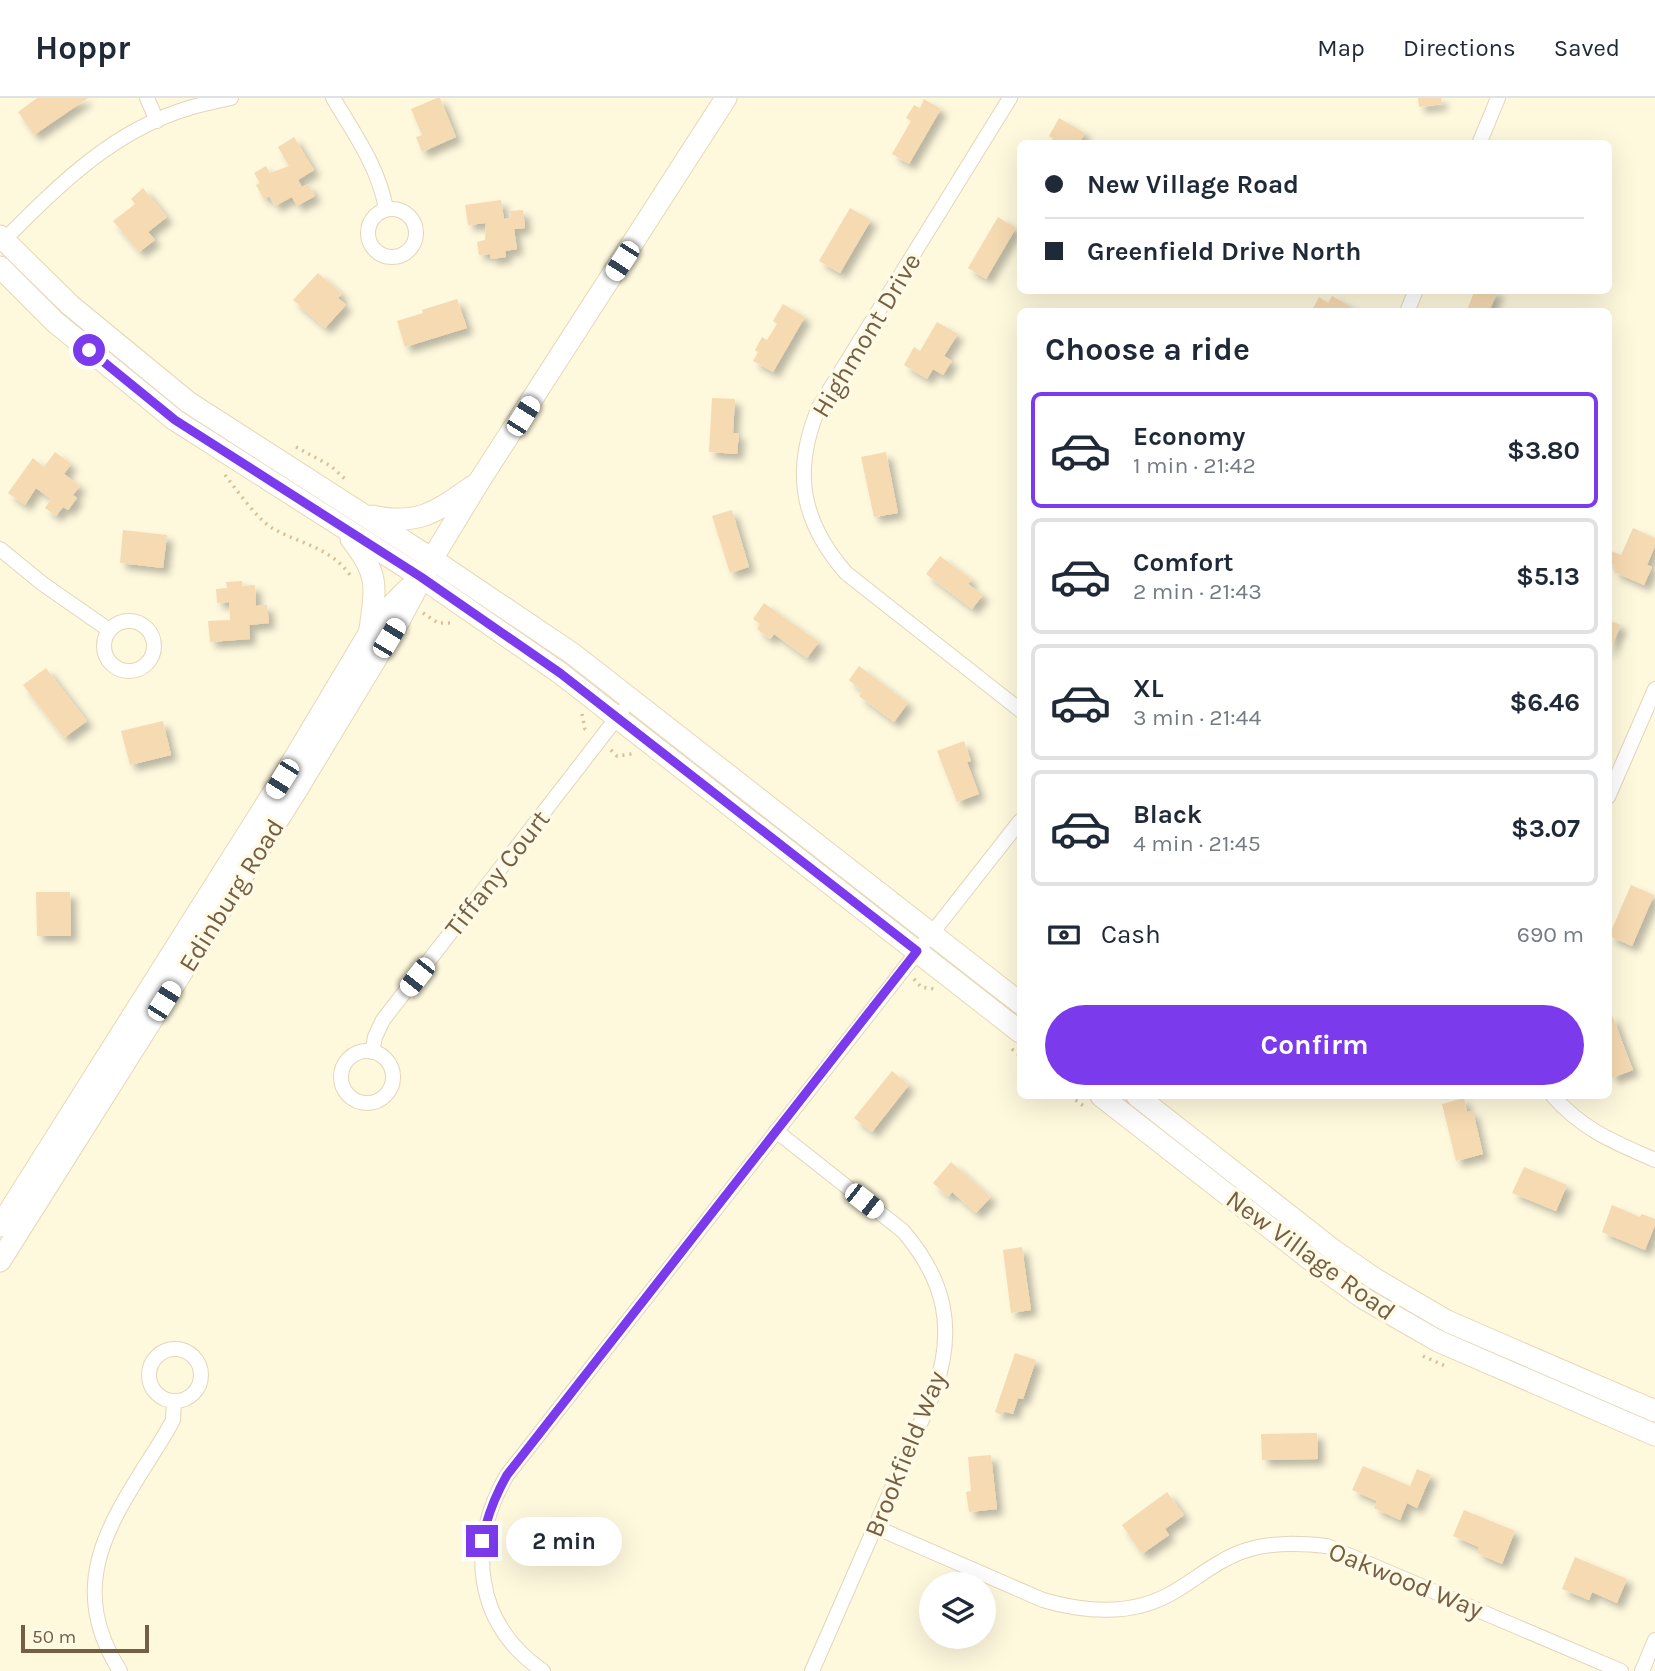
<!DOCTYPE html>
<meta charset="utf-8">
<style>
:root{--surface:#fff;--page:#f2f2f3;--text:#1f2937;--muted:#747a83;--line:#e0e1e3;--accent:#7c3aed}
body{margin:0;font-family:Karla,sans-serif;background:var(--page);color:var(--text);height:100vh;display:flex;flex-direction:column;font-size:26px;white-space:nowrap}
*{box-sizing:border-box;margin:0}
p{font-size:23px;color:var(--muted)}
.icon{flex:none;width:38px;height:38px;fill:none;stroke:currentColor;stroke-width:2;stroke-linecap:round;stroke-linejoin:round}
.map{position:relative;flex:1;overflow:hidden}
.side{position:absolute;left:1017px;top:210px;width:595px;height:791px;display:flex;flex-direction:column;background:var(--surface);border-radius:10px;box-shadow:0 7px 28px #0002}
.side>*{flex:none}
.top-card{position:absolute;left:1017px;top:42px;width:595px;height:154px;border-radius:10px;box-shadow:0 7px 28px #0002;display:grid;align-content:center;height:154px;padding:0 28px;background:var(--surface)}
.fabs{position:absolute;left:919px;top:1474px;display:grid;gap:14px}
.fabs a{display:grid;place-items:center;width:77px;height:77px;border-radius:50%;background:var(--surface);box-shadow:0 7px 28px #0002;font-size:35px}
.scale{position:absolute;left:21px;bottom:18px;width:128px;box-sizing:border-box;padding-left:7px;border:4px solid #755f44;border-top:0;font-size:19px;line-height:24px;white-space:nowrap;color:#755f44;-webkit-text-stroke:5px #fffae5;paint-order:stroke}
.end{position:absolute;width:32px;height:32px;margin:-16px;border:9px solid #7c3aed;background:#fff;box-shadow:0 0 0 4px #fff}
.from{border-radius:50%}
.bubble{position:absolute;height:49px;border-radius:24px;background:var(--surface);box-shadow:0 7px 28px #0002;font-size:23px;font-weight:700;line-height:49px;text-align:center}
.car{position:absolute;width:21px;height:42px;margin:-21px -10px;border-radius:9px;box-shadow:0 0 5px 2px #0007;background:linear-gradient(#fff 24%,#345 0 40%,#fff 0 76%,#345 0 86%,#fff 0)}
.top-card b{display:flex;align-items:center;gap:24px;height:66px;font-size:26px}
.top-card b+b{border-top:2px solid var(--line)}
.top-card i{width:18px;height:18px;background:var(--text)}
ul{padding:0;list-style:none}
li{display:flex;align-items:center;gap:21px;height:116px;margin:0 14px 10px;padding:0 14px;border:4px solid var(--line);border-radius:10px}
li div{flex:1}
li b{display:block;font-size:26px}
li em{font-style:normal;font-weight:700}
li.active{border-color:var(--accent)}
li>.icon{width:63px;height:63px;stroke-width:1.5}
h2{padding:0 28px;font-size:32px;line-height:84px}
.pay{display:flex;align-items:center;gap:18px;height:77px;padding:0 28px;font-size:26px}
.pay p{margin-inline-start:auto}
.primary-button{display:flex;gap:14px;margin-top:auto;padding:14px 28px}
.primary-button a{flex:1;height:80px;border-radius:42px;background:var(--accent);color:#fff;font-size:28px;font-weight:700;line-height:80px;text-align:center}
header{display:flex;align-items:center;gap:42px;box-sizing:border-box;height:98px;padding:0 35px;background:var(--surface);border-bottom:2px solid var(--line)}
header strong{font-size:33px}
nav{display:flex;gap:38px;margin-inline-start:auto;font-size:24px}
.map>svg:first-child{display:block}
.building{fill:#f6dab2;filter:url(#shadow)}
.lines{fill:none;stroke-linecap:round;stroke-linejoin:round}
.minor-casing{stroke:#e3d5b9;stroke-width:16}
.secondary-casing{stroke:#e8d7b6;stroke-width:23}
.path{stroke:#dabe96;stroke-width:3.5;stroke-dasharray:2 5;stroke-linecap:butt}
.minor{stroke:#fff;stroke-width:14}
.secondary{stroke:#fff;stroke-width:21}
.route{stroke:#7c3aed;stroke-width:9}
.labels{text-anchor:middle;stroke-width:7;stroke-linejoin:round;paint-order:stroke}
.street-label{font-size:26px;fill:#755f44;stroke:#fffae5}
</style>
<header>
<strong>Hoppr</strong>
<nav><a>Map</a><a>Directions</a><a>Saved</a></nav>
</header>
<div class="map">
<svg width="1655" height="1573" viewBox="0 0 1655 1573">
<defs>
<filter id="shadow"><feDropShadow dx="6" dy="6" stdDeviation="3.5" flood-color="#0004"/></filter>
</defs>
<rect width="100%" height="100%" fill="#fef8dd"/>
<g class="building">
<path d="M37,0h51l-54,37 -16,-23z"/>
<path d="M437,0h3l16,39 -34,15 -6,-15 6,-2 -11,-26z"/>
<path d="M1418,0h23l1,6 -23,3z"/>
<path d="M924,1l17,10 -32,55 -17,-10 19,-33 -5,-3 8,-13 6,3z"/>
<path d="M1059,20l26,15 -6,11h-28l2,-5 -4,-3z"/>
<path d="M294,39l20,33 -16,10 4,7 6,-3 7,12 -18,10 -5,-9 -17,9 -6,-10 -5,3 -8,-14 4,-2 -6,-10 12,-7 4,7 19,-7 -11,-19z"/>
<path d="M143,90l24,29 -19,15 7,8 -16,12 -26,-31 22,-17 -4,-5z"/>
<path d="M501,102l3,19 7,-1 -1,-7 13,-1 2,18 -11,1 3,20 -12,2 1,6 -15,2 -1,-5 -11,1 -2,-13 8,-2 1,-17 -18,2 -3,-20z"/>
<path d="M850,110l21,12 -31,53 -21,-12z"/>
<path d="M998,119l18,11 -30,51 -18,-11z"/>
<path d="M318,175l24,21 -4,4 8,7 -21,23 -32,-28z"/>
<path d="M1475,192h23l-9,22h-23z"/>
<path d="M1332,198l18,10 -3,6 -35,-2 7,-13 9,6z"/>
<path d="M457,201l10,29 -62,19 -8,-26 26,-8 -1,-3z"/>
<path d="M783,206l22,13 -32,55 -20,-11 5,-9 -3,-2 7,-13 5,3 10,-16 -4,-3z"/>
<path d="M937,224l21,12 -14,22 8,5 -9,14 -10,-6 -6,10 -23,-14 10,-18 6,4z"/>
<path d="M712,300l23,1 -2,34h6l-2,21 -28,-2z"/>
<path d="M55,354l16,12 -7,10 16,12 -7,9 4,3 -9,12 -5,-3 -7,9 -11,-8 6,-9 -15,-11 -11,17 -17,-12 25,-35 11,9z"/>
<path d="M886,354l12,61 -24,4 -13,-60z"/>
<path d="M732,412l17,57 -19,6 -18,-57z"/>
<path d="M1633,430l22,10v8l-8,19 5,2 -8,18 -30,-13 2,-6 -8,-3 1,-13 12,5z"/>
<path d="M123,432l44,5 -4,33 -43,-5z"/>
<path d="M940,458l32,24 -4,4 15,11 -11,14 -46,-35z"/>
<path d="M242,483v5l13,-1 1,21 11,-1 2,18 -20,2 1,14 -40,3 -2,-21 22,-1 -1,-18 -12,1 -1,-14 11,-1 -1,-6z"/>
<path d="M764,505l55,39 -12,16 -33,-24 -4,5 -13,-10 3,-5 -7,-5z"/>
<path d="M1608,522l13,5 -13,29z"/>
<path d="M859,568l49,37 -14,19 -35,-26 3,-5 -13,-11z"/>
<path d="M46,570l41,53 -23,17 -41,-53z"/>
<path d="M163,623l8,34 -41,10 -9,-34z"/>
<path d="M964,643l7,20 -4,1 12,32 -22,8 -20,-51z"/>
<path d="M1631,787l23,10 -22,51 -23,-10z"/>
<path d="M36,794h34l1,44h-34z"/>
<path d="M1612,917l21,55 -21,8 -4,-10v-51z"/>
<path d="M892,973l17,14 -37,47 -18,-14z"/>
<path d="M1464,1000l3,14 6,-1 10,43 -27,7 -14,-57z"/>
<path d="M951,1064l40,35 -15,16 -24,-21 -4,5 -15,-14z"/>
<path d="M1524,1069l43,18 -11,26 -44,-18z"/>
<path d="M1612,1107l28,12 2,-3 13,5v6l-10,25 -43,-18z"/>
<path d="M1022,1149l9,63 -20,3 -8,-63z"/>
<path d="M1015,1255l21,7 -13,39 -5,-1 -5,16 -10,-3 -2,4 -6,-3z"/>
<path d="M1317,1335l1,26 -56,1 -1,-26z"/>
<path d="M991,1357l6,54 -28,3 -3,-20 5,-1 -3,-34z"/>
<path d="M1363,1368l47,20 7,-17 14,6 -14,33 -10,-5 -7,17 -26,-12 3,-7 -25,-11z"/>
<path d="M1167,1394l17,23 -19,14 4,6 -27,19 -20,-29z"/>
<path d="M1464,1412l51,21 -13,33 -25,-11 2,-6 -26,-11z"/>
<path d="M1575,1459l52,22 -10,24 -25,-11 -3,8 -27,-11z"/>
</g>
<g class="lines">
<g class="minor-casing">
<g id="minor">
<path d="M147,0l10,23"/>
<path d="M333,0c21,35 46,70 53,111"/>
<path d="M1010,0l-191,309c-27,64 -18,114 27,166l174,137"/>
<path d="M1479,46l19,-46"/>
<circle cx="392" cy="135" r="24"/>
<path d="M0,146c56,-56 111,-113 189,-136 14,-4 28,-7 42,-10"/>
<path d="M1407,214l9,-22"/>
<path d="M0,451l43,35 66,46"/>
<circle cx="129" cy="548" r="25"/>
<path d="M1608,699l47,-108"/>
<circle cx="367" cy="979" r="26"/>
<path d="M372,954l3,-15 8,-17 239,-309"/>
<path d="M1553,998c30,34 61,46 102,64"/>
<path d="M776,1033l127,100c43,50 53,99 31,161l-122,279"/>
<circle cx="175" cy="1277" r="26"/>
<path d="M875,1429l168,73c44,13 93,16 134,-10 23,-14 44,-32 70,-40 26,-8 53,-7 80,-4l294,125"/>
<path d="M120,1573c-60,-94 -1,-160 47,-240l6,-11 1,-19"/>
<path d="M543,1573c-70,-48 -76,-128 -36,-196l513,-654"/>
<path d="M1642,1573l13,-31"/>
</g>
</g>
<g class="secondary-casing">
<g id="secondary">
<path d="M0,138l70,69 118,97 244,157 141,95 447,349"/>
<path d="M0,169l55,55 120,98 246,157 139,96 460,359"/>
<path d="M372,418c46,10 64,-4 101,-30"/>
<path d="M351,441c28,35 25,47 19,90"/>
<path d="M1101,998l219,171 43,31 75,43 217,94"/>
<path d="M1137,998l196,154 42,29 72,42 208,90"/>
<path d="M0,1128l282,-447 95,-159 32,-32"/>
<path d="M0,1163l298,-473 102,-169 32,-60 48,-79 246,-382"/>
</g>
</g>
<g class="path">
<path d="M296,349l35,19 14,13"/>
<path d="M225,377c12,15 31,43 47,53 28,16 58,19 78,47"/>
<path d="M423,515l15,10h16"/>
<path d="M582,616l3,15 4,3"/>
<path d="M611,652l6,6 15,-2"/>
<path d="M914,881l7,8 13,2"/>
<path d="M1012,951l8,7"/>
<path d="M1070,998l15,11"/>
<path d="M1423,1258l22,10"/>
</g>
<use href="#minor" class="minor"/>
<use href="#secondary" class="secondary"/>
</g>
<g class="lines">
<path class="route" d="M89,252l86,70 246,157 139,96 357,278 -410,524c-12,21 -20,41 -25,66"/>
</g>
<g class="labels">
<g class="street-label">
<text transform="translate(866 237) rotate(-59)" y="9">Highmont Drive</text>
<text transform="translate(497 775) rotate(-52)" y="9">Tiffany Court</text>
<text transform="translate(231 797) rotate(-58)" y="9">Edinburg Road</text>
<text transform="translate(1311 1157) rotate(36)" y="9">New Village Road</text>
<text transform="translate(905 1356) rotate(-68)" y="9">Brookfield Way</text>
<text transform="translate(1406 1482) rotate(22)" y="9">Oakwood Way</text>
</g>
</g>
</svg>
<div class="fabs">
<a><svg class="icon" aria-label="layers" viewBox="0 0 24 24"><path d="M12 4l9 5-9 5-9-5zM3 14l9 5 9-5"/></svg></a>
</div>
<div class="scale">50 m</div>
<i class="end from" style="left:89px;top:252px"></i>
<i class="end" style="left:482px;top:1443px"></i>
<div class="bubble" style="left:506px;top:1419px;width:116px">2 min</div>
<i class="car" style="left:622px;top:163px;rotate:213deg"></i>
<i class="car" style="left:523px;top:318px;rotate:32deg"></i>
<i class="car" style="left:389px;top:540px;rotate:31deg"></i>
<i class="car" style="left:282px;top:681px;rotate:212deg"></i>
<i class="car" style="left:417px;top:879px;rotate:218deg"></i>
<i class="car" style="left:164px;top:903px;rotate:32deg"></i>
<i class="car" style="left:864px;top:1103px;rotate:128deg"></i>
<div class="top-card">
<b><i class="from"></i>New Village Road</b>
<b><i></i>Greenfield Drive North</b>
</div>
<section class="side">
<h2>Choose a ride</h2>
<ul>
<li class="active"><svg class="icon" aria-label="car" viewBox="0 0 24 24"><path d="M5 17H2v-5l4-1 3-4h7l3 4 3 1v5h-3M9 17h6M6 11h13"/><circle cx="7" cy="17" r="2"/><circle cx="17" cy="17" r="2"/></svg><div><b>Economy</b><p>1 min · 21:42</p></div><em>$3.80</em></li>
<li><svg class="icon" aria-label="car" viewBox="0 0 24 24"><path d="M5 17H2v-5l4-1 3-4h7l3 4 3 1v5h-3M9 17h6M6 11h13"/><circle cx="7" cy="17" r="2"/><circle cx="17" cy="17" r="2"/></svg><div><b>Comfort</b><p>2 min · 21:43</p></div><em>$5.13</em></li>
<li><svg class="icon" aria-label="car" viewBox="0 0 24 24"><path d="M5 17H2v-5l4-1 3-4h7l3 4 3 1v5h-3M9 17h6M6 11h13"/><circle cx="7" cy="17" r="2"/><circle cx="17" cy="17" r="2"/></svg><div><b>XL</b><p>3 min · 21:44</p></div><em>$6.46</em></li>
<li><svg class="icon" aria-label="car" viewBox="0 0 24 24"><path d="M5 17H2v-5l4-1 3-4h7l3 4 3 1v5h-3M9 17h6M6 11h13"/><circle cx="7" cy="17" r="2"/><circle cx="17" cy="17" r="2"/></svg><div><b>Black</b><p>4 min · 21:45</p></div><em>$3.07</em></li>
</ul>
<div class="pay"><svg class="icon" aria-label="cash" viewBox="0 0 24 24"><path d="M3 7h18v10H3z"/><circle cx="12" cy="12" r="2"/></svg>Cash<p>690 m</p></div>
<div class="primary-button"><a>Confirm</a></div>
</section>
</div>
